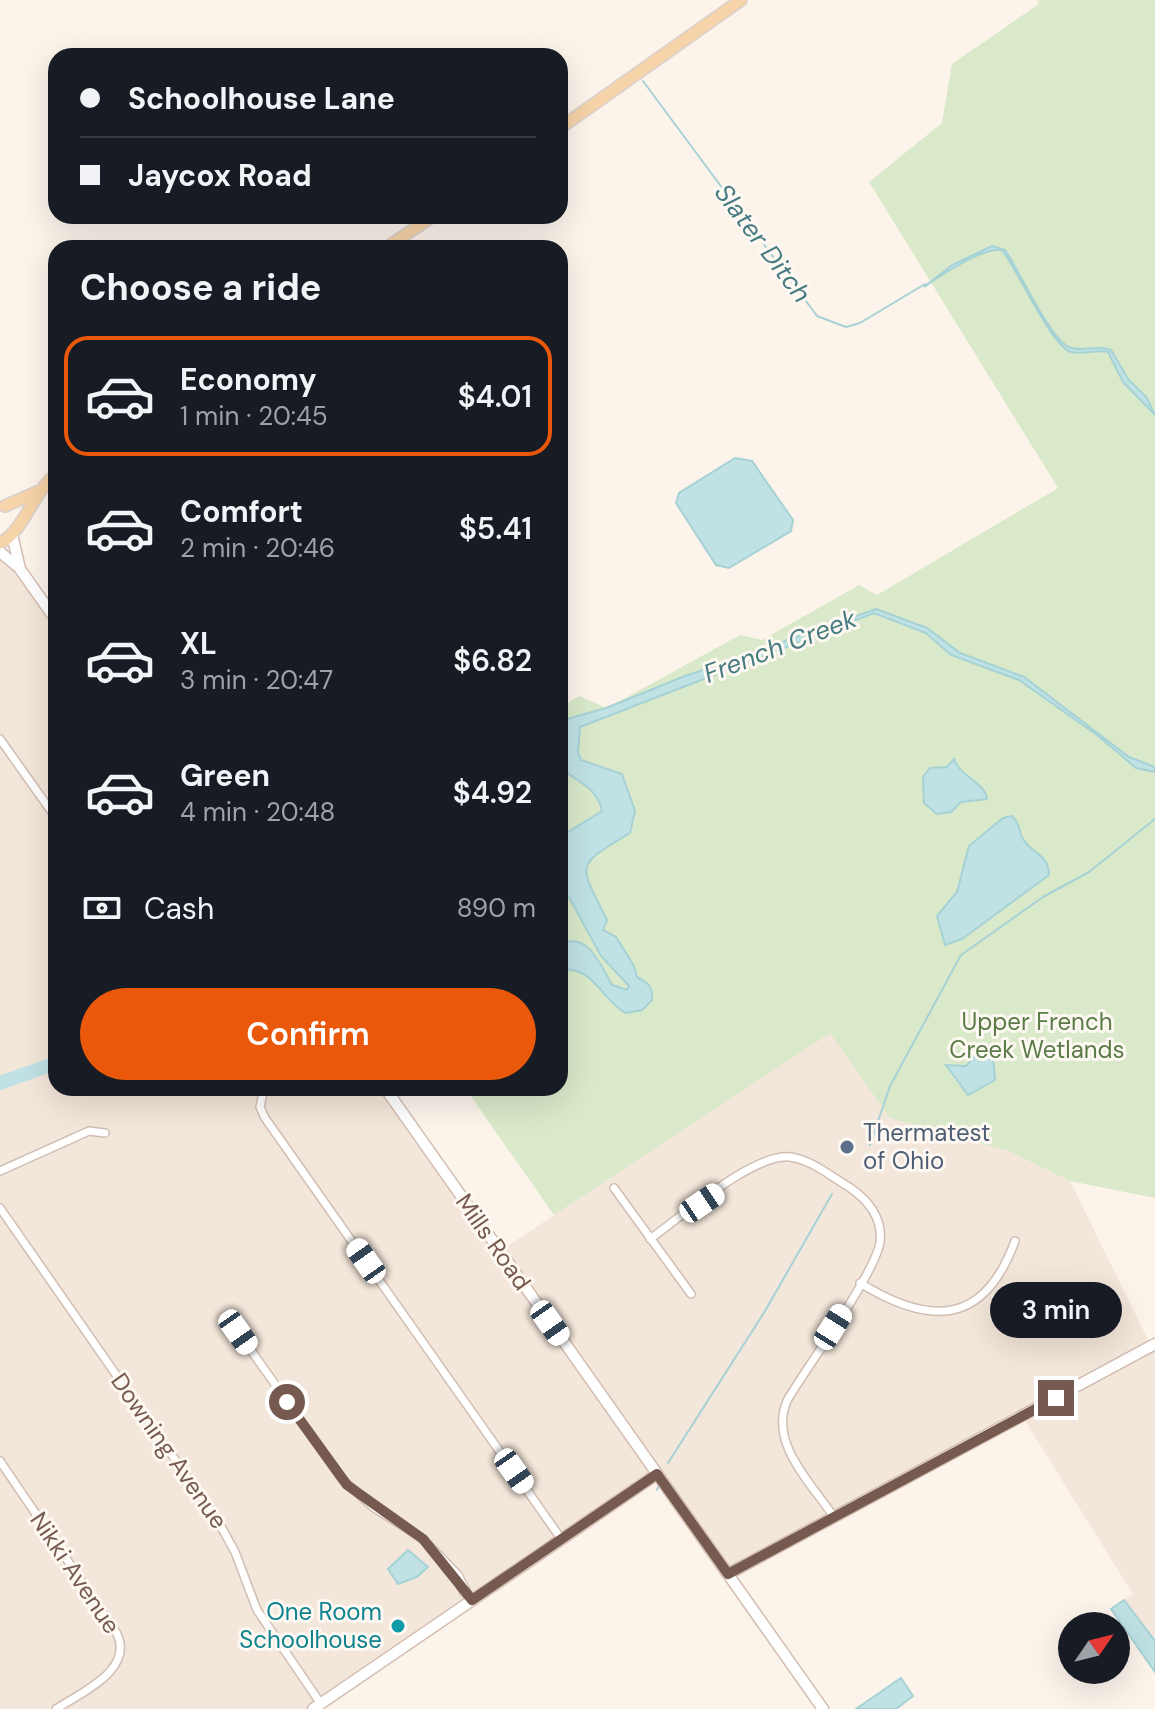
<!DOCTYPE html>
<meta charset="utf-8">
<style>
:root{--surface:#171b24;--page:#20242c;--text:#f1f3f6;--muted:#9ea1a6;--line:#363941;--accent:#ea580c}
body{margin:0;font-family:"DM Sans",sans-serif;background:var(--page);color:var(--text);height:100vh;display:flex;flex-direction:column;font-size:30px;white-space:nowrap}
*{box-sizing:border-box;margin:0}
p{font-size:26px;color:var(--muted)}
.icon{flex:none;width:44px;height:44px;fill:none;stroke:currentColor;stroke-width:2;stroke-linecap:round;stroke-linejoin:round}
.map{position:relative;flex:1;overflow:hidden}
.drawer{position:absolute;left:48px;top:240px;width:520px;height:856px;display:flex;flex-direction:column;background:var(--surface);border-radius:24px;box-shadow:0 8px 32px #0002}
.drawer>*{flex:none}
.banner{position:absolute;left:48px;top:48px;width:520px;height:176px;border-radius:24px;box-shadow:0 8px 32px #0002;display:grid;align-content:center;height:176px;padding:0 32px;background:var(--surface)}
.needle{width:52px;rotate:55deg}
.tools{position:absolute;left:1058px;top:1612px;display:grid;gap:16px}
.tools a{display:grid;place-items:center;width:72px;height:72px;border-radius:50%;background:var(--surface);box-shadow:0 8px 32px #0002;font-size:40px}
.end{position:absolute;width:36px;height:36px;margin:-18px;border:10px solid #765a4f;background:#fff;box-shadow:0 0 0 4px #fff}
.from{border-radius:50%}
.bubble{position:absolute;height:56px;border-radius:28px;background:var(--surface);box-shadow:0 8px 32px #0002;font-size:26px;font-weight:600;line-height:56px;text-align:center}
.car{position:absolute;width:24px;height:48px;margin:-24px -12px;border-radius:10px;box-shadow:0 0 6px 2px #0007;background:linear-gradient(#fff 24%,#345 0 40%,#fff 0 76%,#345 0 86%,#fff 0)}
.banner b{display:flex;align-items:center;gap:28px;height:76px;font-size:30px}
.banner b+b{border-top:2px solid var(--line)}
.banner i{width:20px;height:20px;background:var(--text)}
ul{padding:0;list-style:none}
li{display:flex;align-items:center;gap:24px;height:120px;margin:0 16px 12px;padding:0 16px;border:4px solid transparent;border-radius:24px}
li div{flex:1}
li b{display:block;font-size:30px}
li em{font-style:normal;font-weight:600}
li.selected{border-color:var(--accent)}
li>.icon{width:72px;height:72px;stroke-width:1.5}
h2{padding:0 32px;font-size:36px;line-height:96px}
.pay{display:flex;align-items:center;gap:20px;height:88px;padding:0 32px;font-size:30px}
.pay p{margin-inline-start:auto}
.button{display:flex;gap:16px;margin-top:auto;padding:16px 32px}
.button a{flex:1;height:92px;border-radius:48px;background:var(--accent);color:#fff;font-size:32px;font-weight:600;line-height:92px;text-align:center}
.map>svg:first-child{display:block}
.residential{fill:#f3e6da}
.green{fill:#d9e9c9}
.water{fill:#c0e2e5;stroke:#a6d2d6;stroke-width:2}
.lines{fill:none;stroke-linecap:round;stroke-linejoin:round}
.stream{stroke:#a6d2d6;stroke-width:2}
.river{stroke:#c0e2e5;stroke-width:14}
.street-casing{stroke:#d0beb3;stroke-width:10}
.secondary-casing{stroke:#d3bdb1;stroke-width:13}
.primary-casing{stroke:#d9d1ce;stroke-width:14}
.street{stroke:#fff;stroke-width:7}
.secondary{stroke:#fff;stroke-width:10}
.primary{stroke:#f6d3a8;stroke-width:11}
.route{stroke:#765a4f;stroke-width:10}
.service-dot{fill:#5c6f8a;stroke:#fef8f2;stroke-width:3}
.culture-dot{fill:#0f9aa8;stroke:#fef8f2;stroke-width:3}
.labels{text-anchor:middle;stroke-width:6;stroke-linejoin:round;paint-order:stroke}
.park-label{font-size:24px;fill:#5a7b47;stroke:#fef8f2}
.service-label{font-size:24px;fill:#4e5e75;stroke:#fef8f2;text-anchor:start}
.street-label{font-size:24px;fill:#765a4f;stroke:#fef8f2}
.culture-label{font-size:24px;fill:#0d838f;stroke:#fef8f2;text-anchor:end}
.water-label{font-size:26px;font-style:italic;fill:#467b81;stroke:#fef8f2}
</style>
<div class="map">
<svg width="1155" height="1709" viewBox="0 0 1155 1709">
<rect width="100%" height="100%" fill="#fcf4eb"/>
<path class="residential" d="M0,539l56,81v468h329l115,163 330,-219 60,86 119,33 61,30 81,165 4,-2v328l-44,-63 22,-15 -111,-178 -294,158 -74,-104 -341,239h-313z"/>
<path class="green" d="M1037,0h118v1198l-85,-17 -61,-30 -119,-33 -60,-85 -276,182 -89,-127h95v-380l19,-12 28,12 133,-73 22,5 97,-55 18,10 181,-107 -189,-306 73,-59 10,-59 87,-60z"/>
<g class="water">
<path d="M992,246l13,4c14,20 45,89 64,97 13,6 28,-3 42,3l17,29 19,19 8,17 -32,-33 -15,-30c-12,-3 -25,3 -37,0 -19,-5 -54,-83 -69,-102 -19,-3 -61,25 -78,37l28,-22z"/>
<path d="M735,458l17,3 41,59 -2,11 -62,37 -13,-3 -40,-62 3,-10z"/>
<path d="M876,609l51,19 33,25 64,24 105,80 26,10v5l-19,-4 -39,-33 -78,-55 -68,-25 -25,-22 -52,-20 -294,114 -2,25 3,8 41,14 13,37 -5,22c-57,34 -51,30 -23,87l-4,10 13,7 18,29 3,11c11,6 16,9 15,23l-10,10 -16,3c-24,-12 -32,-48 -66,-43v-26c29,-13 40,21 52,41l15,5 2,-4 -28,-30 -31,-57 -10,-9v-53l42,-26c-5,-26 -27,-28 -42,-45l7,-35 -7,1v-11l46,-13 74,-30z"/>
<path d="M954,759c6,18 31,23 33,40l-26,3 -10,10 -14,2 -13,-11 -1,-26 7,-9 17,-1z"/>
<path d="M1012,816c9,8 6,15 11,23 9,15 26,15 26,36l-87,64 -17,6 -8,-29 20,-24 12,-46 34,-28z"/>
<path d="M977,1054l16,3 2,23 -27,15 -22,-30 20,1z"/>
<path d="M408,1550l20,17 -11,10 -19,7 -10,-15z"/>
<path d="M1124,1600l31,41v31l-44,-63z"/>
<path d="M901,1678l12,18 -17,13h-40z"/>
</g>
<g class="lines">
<g class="stream">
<path d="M643,81l174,235 29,11 14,-4 65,-39"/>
<path d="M870,1145l20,-59 71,-131 82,-58 46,-25 66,-53"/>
<path d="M668,1463l97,-152 67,-117"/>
<path d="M657,1490l1,-3"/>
</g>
<path class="river" d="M0,1083l56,-20"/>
<g class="street-casing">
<g id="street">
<path d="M0,739l56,79"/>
<path d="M264,1088l-4,19 5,11 297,422"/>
<path d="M0,1171l89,-40 16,2"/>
<path d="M614,1188l77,106"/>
<path d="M0,1208l218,313 17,31 22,58 64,94"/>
<path d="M650,1239c30,-21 103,-86 140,-82 22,3 40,19 59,30 19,13 34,30 31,55 -4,30 -73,125 -92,157 -21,43 24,85 46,118"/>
<path d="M860,1283c70,43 124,43 155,-42"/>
<path d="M238,1332l104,147 31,28 50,32 35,36 10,19 -4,-1 -10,-19"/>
<path d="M0,1461l116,171c20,37 -34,60 -60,77"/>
</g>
</g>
<g class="secondary-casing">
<g id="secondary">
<path d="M12,534l8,35 36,51"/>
<path d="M0,552l17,14"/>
<path d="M385,1088l438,621"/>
<path d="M728,1574l427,-230"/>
<path d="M313,1709l344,-235"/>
</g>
</g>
<g class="primary-casing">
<g id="primary">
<path d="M560,128l181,-128"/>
<path d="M386,248l47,-32"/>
<path d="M5,506l32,-14"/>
<path d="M0,543c23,-10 33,-52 56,-68"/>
</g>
</g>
<use href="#street" class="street"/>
<use href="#secondary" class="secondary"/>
<use href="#primary" class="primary"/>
</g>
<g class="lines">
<path class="route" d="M287,1402l60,83 76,54 49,61 185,-126 71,100 328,-176"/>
</g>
<circle class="service-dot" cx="847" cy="1147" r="8"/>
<circle class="culture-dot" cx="398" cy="1626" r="8"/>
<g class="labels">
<g class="park-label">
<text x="1037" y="1030">Upper French<tspan x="1037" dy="28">Creek Wetlands</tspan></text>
</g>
<g class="service-label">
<text x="863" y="1141">Thermatest<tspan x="863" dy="28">of Ohio</tspan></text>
</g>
<g class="street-label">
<text transform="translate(493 1242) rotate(55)" y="8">Mills Road</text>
<text transform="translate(169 1451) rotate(55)" y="8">Downing Avenue</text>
<text transform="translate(75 1573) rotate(56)" y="8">Nikki Avenue</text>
</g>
<g class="culture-label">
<text x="382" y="1620">One Room<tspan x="382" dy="28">Schoolhouse</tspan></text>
</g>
<g class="water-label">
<text transform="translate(763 243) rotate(53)" y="9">Slater Ditch</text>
<text transform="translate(780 646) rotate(-21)" y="9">French Creek</text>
</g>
</g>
</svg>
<div class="tools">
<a><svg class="needle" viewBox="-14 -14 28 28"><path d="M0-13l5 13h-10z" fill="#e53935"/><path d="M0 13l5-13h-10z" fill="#9ea1a6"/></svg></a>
</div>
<i class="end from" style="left:287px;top:1402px"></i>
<i class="end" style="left:1056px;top:1398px"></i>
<div class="bubble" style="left:990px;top:1282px;width:132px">3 min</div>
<i class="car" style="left:702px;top:1203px;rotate:56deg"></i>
<i class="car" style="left:366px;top:1261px;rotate:325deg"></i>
<i class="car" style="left:550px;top:1323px;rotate:145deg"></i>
<i class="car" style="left:833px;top:1327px;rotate:32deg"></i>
<i class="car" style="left:238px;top:1332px;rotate:145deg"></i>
<i class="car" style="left:514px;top:1471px;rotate:145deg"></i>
<div class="banner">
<b><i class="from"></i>Schoolhouse Lane</b>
<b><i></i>Jaycox Road</b>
</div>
<section class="drawer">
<h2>Choose a ride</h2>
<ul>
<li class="selected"><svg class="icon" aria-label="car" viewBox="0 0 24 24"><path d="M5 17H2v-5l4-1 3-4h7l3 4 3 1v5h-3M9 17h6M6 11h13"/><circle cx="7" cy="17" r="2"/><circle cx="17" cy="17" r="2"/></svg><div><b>Economy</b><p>1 min · 20:45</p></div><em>$4.01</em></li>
<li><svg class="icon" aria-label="car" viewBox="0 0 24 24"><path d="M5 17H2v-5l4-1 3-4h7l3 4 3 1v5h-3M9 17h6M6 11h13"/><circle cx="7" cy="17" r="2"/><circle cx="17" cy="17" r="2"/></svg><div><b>Comfort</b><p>2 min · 20:46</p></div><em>$5.41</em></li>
<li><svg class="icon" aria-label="car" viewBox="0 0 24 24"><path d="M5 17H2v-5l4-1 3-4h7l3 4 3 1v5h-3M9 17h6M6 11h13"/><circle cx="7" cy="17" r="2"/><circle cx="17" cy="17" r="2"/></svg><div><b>XL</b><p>3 min · 20:47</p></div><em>$6.82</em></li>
<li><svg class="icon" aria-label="car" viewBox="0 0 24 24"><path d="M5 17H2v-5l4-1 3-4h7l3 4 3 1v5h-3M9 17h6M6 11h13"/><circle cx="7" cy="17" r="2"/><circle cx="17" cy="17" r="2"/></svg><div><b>Green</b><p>4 min · 20:48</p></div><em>$4.92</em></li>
</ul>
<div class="pay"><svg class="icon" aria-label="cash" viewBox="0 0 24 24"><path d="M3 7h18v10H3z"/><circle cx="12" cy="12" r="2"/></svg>Cash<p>890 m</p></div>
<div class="button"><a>Confirm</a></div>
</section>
</div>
